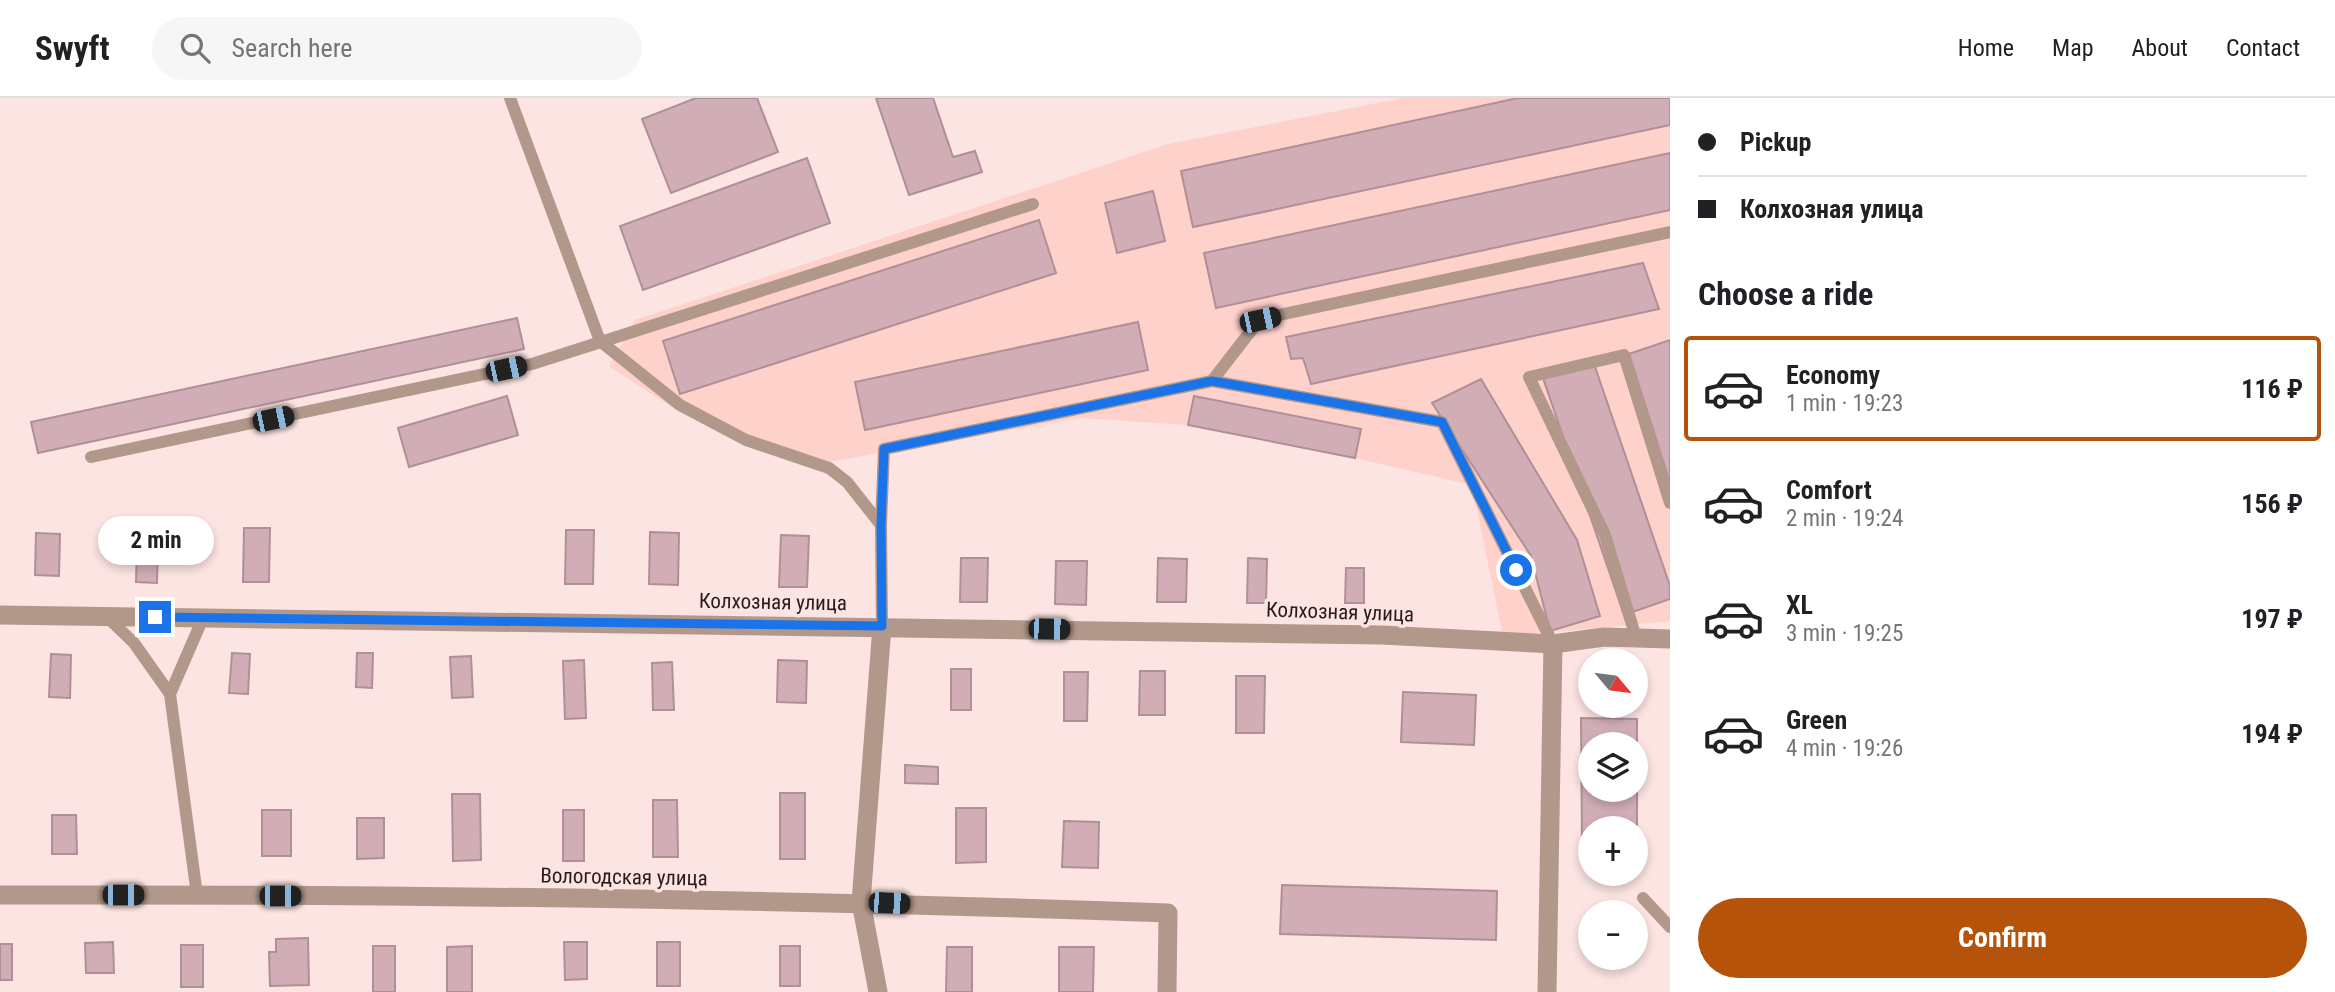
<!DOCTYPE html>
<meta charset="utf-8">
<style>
:root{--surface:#fff;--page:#f6f6f6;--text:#202124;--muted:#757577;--line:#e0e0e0;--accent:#b45309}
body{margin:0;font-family:"Roboto Condensed",sans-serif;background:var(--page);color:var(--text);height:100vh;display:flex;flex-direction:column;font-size:26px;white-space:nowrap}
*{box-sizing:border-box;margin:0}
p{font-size:23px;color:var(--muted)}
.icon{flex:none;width:38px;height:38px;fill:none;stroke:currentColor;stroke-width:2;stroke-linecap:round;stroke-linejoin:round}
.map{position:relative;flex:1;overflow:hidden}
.sheet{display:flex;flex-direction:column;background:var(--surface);width:665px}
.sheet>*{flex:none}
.hud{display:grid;align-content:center;height:154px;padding:0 28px;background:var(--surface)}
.needle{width:46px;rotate:119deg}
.controls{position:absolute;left:1578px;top:550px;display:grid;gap:14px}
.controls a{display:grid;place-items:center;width:70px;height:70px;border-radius:50%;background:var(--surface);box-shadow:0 4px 10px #0003;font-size:35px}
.end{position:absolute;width:32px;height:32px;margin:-16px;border:9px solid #1a73e8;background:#fff;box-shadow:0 0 0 4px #fff}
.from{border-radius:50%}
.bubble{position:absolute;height:49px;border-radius:24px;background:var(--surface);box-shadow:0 4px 10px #0003;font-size:23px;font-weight:700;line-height:49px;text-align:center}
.car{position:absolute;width:21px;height:42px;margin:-21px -10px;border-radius:9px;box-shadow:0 0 5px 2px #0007;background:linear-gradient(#222 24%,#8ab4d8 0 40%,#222 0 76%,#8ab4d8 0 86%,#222 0)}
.hud b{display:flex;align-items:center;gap:24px;height:66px;font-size:26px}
.hud b+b{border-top:2px solid var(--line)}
.hud i{width:18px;height:18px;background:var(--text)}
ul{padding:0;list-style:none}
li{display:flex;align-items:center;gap:21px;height:105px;margin:0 14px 10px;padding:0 14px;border:4px solid transparent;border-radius:7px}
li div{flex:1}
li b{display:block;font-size:26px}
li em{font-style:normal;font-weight:700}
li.on{border-color:var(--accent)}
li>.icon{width:63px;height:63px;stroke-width:1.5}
h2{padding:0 28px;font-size:32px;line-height:84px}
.cta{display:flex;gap:14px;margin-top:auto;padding:14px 28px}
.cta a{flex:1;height:80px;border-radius:42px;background:var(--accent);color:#fff;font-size:28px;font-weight:700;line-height:80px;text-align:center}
header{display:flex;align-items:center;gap:42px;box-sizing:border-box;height:98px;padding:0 35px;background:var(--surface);border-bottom:2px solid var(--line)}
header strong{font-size:33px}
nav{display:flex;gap:38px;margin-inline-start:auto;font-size:24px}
.search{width:490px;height:63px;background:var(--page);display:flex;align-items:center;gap:18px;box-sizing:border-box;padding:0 24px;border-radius:38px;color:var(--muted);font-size:26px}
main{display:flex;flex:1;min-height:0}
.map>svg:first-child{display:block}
.built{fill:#fed1cb}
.building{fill:#d1aeb5;stroke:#b08f96;stroke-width:2;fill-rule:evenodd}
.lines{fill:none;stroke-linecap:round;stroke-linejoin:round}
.service{stroke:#b1988a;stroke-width:12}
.minor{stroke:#b1988a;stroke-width:19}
.route{stroke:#1a73e8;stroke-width:9}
.labels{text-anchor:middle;stroke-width:7;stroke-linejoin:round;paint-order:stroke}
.street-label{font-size:21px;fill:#281b19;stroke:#fbe4e1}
</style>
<header>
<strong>Swyft</strong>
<div class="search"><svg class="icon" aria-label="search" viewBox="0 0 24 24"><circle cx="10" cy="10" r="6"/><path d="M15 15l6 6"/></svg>Search here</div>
<nav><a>Home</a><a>Map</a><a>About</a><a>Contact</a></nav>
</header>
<main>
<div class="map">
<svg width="1670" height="894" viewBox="0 0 1670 894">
<rect width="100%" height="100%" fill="#fbe4e1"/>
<path class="built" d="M1403,0h267v523l-167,16 -31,-152 -117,-27 -167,-33 -108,-7 -275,48 -62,-21 -67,-35 -67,-44 26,-46 533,-176z"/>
<g class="building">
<path d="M696,0h61l21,54 -107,41 -29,-74z"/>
<path d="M876,0h57l20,59 22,-6 7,21 -73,23z"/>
<path d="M1518,0h152v27l-477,102 -12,-56z"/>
<path d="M1670,55v57l-454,98 -12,-55z"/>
<path d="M807,60l23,65 -187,67 -23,-64z"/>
<path d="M1153,93l12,50 -48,12 -12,-50z"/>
<path d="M1039,122l17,53 -376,121 -17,-53z"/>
<path d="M1643,165l16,46 -348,75 -8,-26 -12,1 -5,-22z"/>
<path d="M517,220l7,31 -486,104 -7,-31z"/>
<path d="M1138,224l10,48 -283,60 -10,-48z"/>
<path d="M1670,242v143l-41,-129z"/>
<path d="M1592,260l78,228v13l-46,16 -82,-240z"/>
<path d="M1481,281l96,161 23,76 -50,15 -19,-75 -99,-153z"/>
<path d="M507,298l11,39 -109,32 -11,-39z"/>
<path d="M1194,298l167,33 -6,29 -167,-33z"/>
<path d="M244,430h26l-1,54h-26z"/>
<path d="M566,432h28l-1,54h-28z"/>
<path d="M650,434l29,1 -1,52 -29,-1z"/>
<path d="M36,435l24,1 -1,42 -24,-1z"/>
<path d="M781,437l28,1 -2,51h-28z"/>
<path d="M137,441l21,1 -1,43 -21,-1z"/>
<path d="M961,460h27l-1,44h-27z"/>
<path d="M1158,460l29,1 -1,43h-29z"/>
<path d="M1248,460l19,1 -1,44h-19z"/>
<path d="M1056,463h31l-1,44 -31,-1z"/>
<path d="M1346,470h18v35h-19z"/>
<path d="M232,555l18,1 -2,40 -19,-1z"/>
<path d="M357,555h16l-1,35 -16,-1z"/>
<path d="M51,556l20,1 -1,43 -21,-1z"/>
<path d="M471,558l2,41 -21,1 -2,-41z"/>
<path d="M584,562l2,58 -21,1 -2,-58z"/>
<path d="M778,562l29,1 -1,42 -29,-1z"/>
<path d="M672,564l2,48h-21l-1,-47z"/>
<rect x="951" y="571" width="20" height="41"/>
<path d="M1140,573h25v44h-26z"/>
<path d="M1064,574h24l-1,49h-23z"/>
<path d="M1236,578h29l-1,57h-28z"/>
<path d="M1403,594l73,3 -2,50 -73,-3z"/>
<path d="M1581,620l56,1v123l-1,-14h-45v15h-9zM1591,646h45v45h-45z"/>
<path d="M905,667l33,2v17l-33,-1z"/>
<rect x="780" y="695" width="25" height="66"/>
<path d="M452,696h28l1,66 -28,1z"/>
<path d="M653,702h24l1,57h-25z"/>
<path d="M956,710h30v54l-30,1z"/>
<rect x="262" y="712" width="29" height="46"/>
<rect x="563" y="712" width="21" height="51"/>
<path d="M52,717h24l1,39h-25z"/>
<path d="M357,720h27v40l-27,1z"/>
<path d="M1064,723l35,1 -1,46 -36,-1z"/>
<path d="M1282,787l215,6 -1,49 -216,-6z"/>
<path d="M308,840l1,47 -39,1 -1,-34h7v-13z"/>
<path d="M113,844l1,31h-28l-1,-30z"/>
<path d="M564,844h23v37l-22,1z"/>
<rect x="657" y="844" width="23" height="44"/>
<rect x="0" y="846" width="12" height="36"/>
<rect x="181" y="847" width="22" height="42"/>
<rect x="373" y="848" width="22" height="46"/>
<path d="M472,848v46h-25v-45z"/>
<rect x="780" y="848" width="20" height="40"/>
<path d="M947,849h25v45h-26z"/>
<path d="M1059,849h35l-1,45h-34z"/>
</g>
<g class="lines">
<g class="service">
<path d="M510,0l90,243 80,64 66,35 83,28 18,14 34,43 3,-76 328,-68 230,41 111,222"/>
<path d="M1212,283l48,-62 410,-87"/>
<path d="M91,359l441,-93 501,-160"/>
<path d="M881,427l1,101"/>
<path d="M106,518l28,27 36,51"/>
<path d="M1636,540l-31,-103 -76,-158 95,-22 46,148"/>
<path d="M197,797l-27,-201 33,-76"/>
<path d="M1643,800l27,29"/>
</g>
<g class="minor">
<path d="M0,517l1382,20 171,9 51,-7 66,2"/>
<path d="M0,797c389,-1 779,4 1168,18l-1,79"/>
<path d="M878,894l-17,-90 21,-276"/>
<path d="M1547,894l6,-348"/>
</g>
</g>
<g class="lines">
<path class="route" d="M155,519l727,9 -1,-101 3,-76 328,-68 230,41 74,148"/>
</g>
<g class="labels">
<g class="street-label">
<text transform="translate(773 504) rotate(1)" y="7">Колхозная улица</text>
<text transform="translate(1340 514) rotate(2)" y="7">Колхозная улица</text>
<text transform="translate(624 779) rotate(1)" y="7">Вологодская улица</text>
</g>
</g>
</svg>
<div class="controls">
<a><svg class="needle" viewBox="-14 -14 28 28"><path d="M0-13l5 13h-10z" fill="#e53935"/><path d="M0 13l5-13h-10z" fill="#757577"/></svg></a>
<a><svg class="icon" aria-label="layers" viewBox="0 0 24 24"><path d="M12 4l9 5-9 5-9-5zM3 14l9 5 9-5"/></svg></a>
<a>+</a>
<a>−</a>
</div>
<i class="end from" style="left:1516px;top:472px"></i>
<i class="end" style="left:155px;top:519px"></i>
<div class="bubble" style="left:98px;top:418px;width:116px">2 min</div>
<i class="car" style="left:1260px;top:222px;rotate:78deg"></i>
<i class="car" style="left:506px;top:271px;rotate:78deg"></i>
<i class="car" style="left:273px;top:321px;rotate:78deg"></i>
<i class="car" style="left:1049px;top:531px;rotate:91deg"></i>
<i class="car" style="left:123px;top:797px;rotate:90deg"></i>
<i class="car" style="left:280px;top:798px;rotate:90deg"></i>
<i class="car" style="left:889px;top:805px;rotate:92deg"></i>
</div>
<section class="sheet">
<div class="hud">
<b><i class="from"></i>Pickup</b>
<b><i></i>Колхозная улица</b>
</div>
<h2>Choose a ride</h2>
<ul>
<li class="on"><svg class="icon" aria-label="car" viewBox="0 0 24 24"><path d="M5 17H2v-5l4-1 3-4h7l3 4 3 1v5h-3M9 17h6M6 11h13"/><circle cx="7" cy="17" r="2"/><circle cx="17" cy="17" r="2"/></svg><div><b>Economy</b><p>1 min · 19:23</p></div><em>116 ₽</em></li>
<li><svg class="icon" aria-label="car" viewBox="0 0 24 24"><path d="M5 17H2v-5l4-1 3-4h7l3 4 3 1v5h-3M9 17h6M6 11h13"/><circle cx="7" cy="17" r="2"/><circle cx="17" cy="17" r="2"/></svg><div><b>Comfort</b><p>2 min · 19:24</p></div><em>156 ₽</em></li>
<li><svg class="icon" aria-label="car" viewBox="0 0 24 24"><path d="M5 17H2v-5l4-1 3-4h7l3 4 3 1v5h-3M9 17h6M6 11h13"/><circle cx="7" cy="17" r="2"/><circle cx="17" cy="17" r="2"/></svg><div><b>XL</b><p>3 min · 19:25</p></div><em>197 ₽</em></li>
<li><svg class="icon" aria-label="car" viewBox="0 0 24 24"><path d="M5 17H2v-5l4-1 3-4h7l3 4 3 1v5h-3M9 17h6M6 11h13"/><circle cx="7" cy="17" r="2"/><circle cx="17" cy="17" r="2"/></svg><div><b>Green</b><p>4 min · 19:26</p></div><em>194 ₽</em></li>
</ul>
<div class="cta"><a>Confirm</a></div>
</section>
</main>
